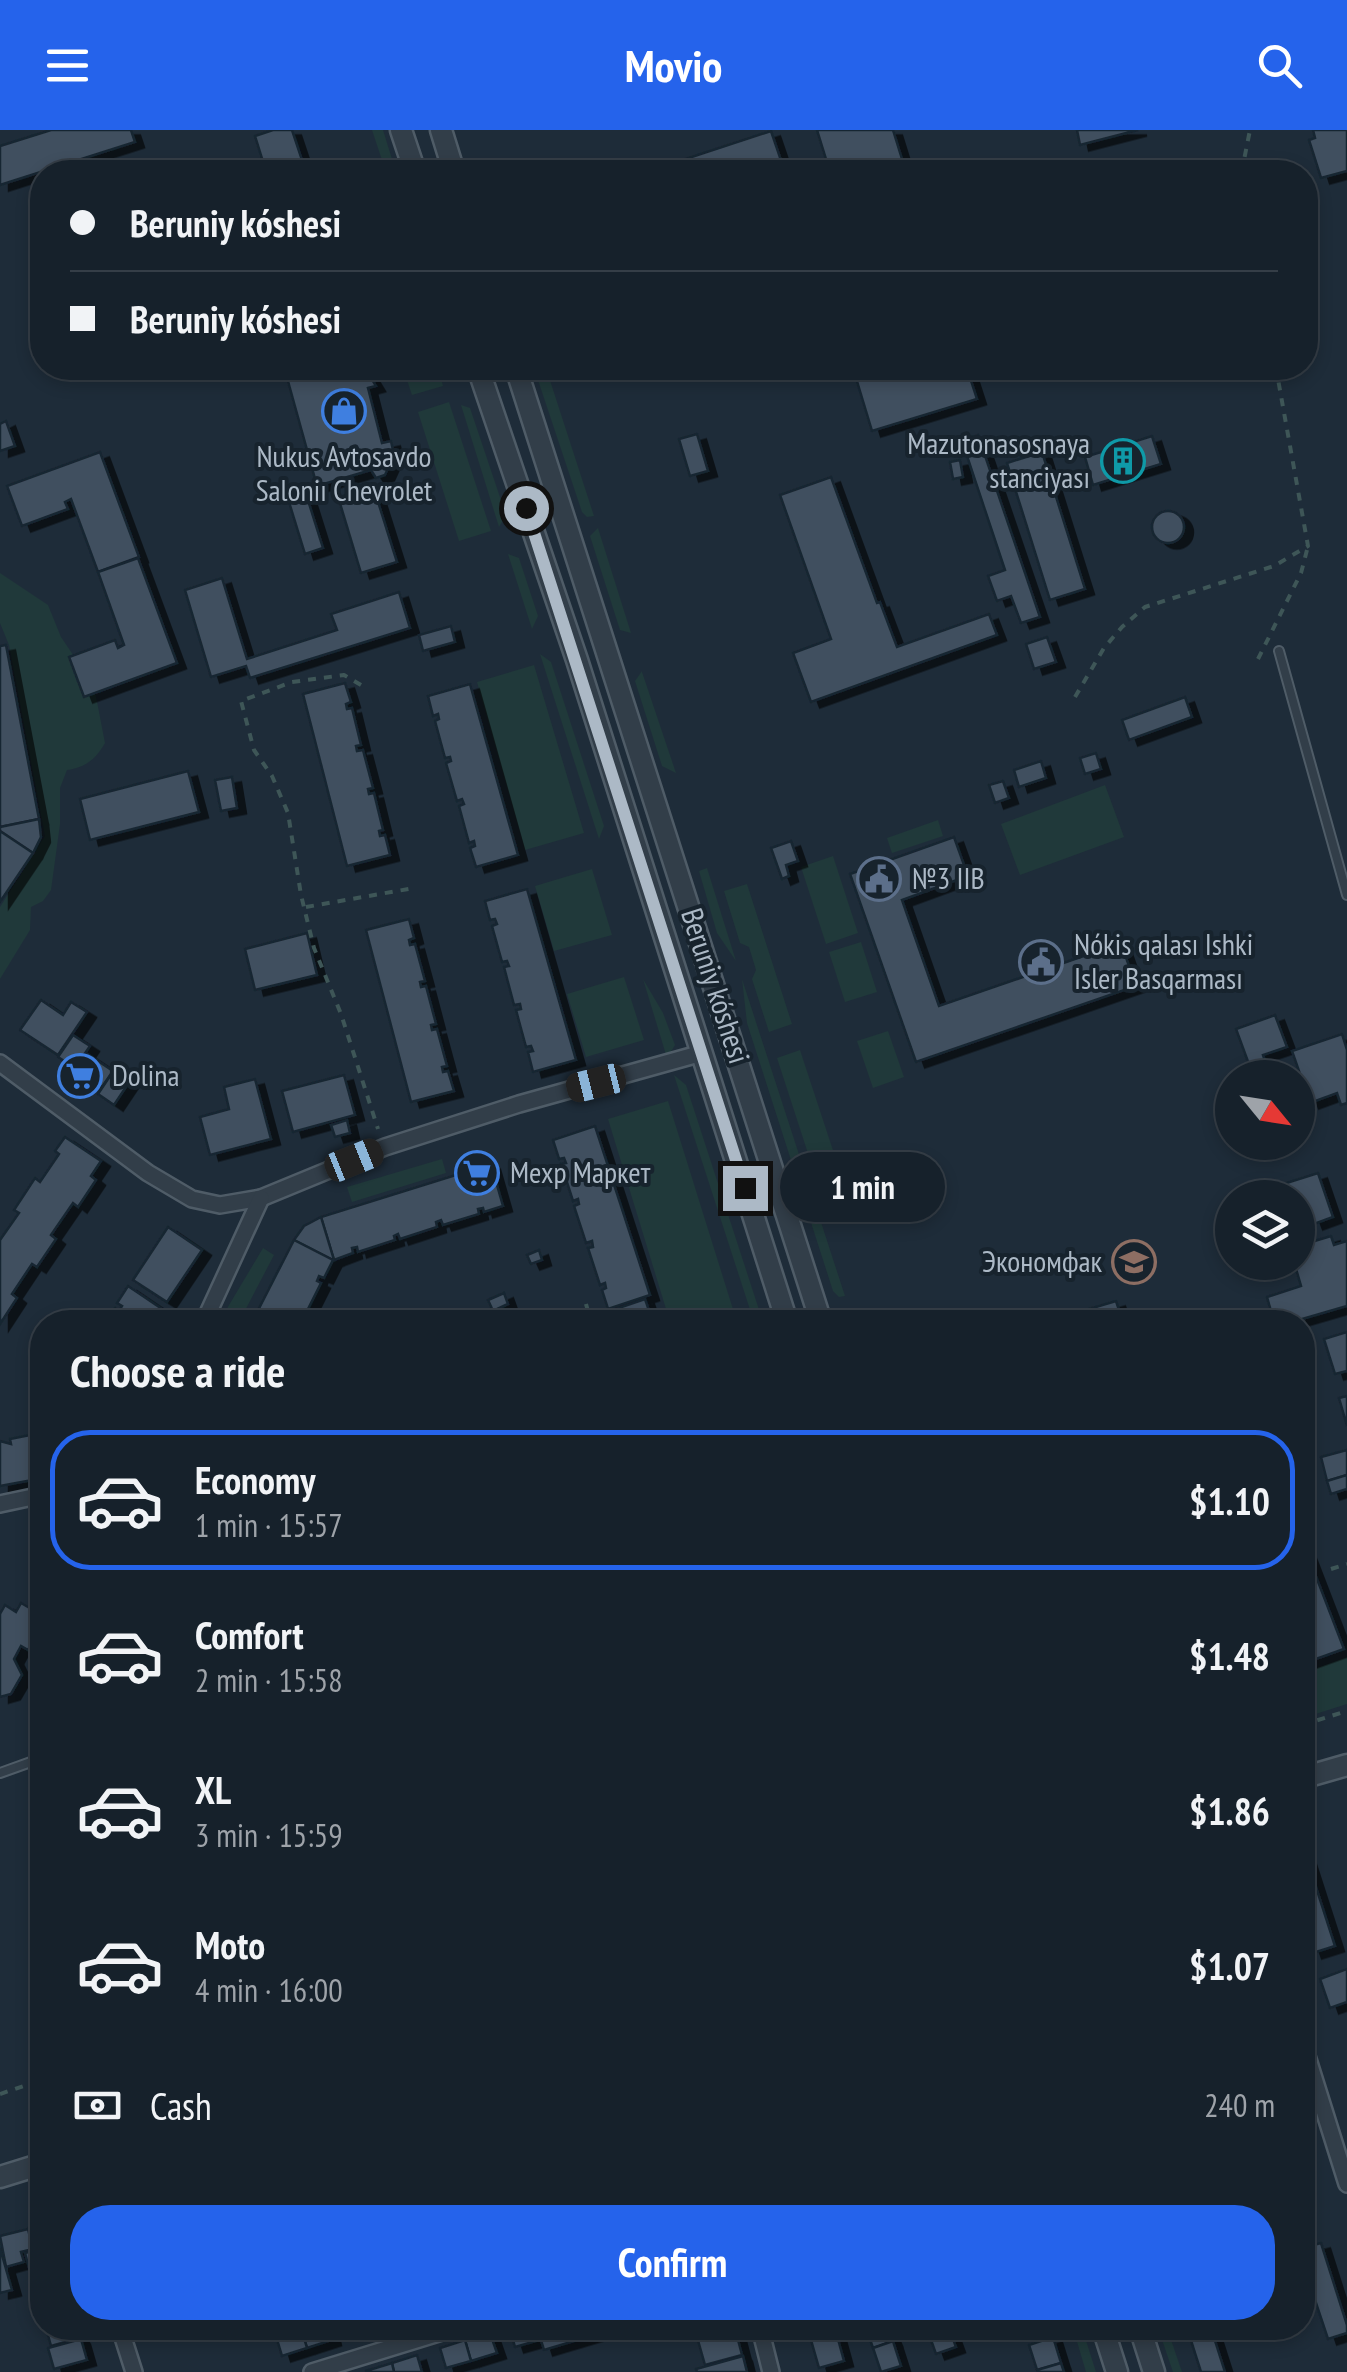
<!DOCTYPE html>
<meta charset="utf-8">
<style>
:root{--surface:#16212b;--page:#1f2933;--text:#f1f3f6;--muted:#9ea3a9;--line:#353e47;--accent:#2563eb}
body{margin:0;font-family:"PT Sans Narrow",sans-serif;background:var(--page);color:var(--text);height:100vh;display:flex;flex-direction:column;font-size:38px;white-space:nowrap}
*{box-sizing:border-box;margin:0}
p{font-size:32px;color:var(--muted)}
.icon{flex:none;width:55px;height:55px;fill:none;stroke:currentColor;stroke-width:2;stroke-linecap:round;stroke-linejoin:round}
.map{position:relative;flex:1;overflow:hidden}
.panel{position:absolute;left:30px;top:1180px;width:1285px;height:1030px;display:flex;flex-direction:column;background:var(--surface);border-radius:40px;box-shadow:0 5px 15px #0003,0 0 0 2px var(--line)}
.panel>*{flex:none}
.guide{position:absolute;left:30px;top:30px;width:1288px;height:220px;border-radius:40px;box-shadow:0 5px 15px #0003,0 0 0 2px var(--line);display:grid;align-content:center;height:220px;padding:0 40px;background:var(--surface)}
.needle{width:65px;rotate:120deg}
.fabs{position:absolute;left:1215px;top:930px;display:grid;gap:20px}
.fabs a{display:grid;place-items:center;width:100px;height:100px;border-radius:50%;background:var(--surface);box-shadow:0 5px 15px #0003,0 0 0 2px var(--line);font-size:50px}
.end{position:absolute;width:45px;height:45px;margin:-22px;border:12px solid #acb9c6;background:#111;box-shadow:0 0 0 5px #111}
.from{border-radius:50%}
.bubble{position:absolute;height:70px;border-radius:35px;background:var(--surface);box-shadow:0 5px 15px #0003,0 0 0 2px var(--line);font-size:32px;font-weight:800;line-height:70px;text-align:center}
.car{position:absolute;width:30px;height:60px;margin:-30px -15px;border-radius:12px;box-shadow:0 0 8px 2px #0007;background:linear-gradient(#222 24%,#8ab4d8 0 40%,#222 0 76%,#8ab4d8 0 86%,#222 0)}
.guide b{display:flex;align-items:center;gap:35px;height:95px;font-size:38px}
.guide b+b{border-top:2px solid var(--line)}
.guide i{width:25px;height:25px;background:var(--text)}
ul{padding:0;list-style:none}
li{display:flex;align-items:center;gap:30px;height:140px;margin:0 20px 15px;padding:0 20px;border:5px solid transparent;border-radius:40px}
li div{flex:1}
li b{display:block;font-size:38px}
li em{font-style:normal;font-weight:800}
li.on{border-color:var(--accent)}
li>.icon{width:90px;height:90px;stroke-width:1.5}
h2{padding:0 40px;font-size:45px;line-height:120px}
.pay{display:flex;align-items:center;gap:25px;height:110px;padding:0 40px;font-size:38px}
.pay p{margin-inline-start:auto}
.button{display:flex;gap:20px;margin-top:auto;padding:20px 40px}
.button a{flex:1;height:115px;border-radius:40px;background:var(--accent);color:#fff;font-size:40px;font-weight:800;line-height:115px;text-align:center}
header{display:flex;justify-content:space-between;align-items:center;height:130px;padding:0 40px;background:var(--accent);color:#fff;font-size:45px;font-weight:800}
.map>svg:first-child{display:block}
.green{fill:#20393a}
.building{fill:#3f4f5e;stroke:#192530;stroke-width:2.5;filter:url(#shadow)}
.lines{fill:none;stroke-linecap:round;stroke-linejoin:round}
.service-casing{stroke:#4f5c67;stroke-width:12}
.minor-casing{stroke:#4f5c67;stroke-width:20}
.tertiary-casing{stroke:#4f5c67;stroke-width:25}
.path{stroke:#3e5657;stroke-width:4;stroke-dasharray:8 8;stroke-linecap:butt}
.service{stroke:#323e49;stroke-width:8}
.minor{stroke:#323e49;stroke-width:15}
.tertiary{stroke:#323e49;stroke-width:20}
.route{stroke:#acb9c6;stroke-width:12}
.labels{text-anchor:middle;stroke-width:8;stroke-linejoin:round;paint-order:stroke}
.poi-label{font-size:30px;fill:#acb9c6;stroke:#17232d;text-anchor:start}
.street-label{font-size:30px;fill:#acb9c6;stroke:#17232d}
</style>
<header><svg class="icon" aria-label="menu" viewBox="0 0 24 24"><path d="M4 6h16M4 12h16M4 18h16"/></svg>Movio<svg class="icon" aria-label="search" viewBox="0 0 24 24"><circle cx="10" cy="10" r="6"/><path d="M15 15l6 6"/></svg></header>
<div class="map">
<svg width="1347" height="2242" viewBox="0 0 1347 2242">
<defs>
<filter id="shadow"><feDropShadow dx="9" dy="5.5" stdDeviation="0" flood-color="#0009"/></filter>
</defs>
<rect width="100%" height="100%" fill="#1e2c39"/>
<g class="green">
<path d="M372,0h11l13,42h-10z"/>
<path d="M403,238h35l5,18 -31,9z"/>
<path d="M534,238h12l48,148 -7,1 -5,-5z"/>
<path d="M449,272l42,129 -32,10 -41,-129z"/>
<path d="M461,275l9,3 36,107 -7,12z"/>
<path d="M598,398l33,105 -11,-3 -30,-94z"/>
<path d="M508,424l11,4 19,58 -6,13z"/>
<path d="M0,443l48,32 13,32 33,49 11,57c-10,17 -19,24 -38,27l-7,18v36l-9,66 -8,11 -12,6 -1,23 -30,49v-72l45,-71 -36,-191 -9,-22z"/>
<path d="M540,524l11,8 53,164 -5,13z"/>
<path d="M534,535l50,168 -59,17 -48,-168z"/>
<path d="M642,541v1l34,101 -14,-7 -27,-85z"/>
<path d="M1105,655l19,52 -104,38 -19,-51z"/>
<path d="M938,690l5,16 -51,17 -5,-15z"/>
<path d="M833,726l25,77 -32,11 -25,-77z"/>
<path d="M707,738l29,93 -19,-28 -18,-62z"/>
<path d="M592,739l20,66 -58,16 -19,-65z"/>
<path d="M747,754l45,140 -23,8 -17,-53 4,-9 -7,-23 -9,-4 -16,-52z"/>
<path d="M861,812l16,50 -32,10 -16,-50z"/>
<path d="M624,847l20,63 -58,17 -19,-63z"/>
<path d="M643,849l20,34 12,32 -8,13z"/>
<path d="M742,849l103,317 -6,1 -6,-6 -86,-268z"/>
<path d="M888,901l16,46 -31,11 -16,-47z"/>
<path d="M800,920l51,155 -24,7 -50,-154z"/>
<path d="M674,945l12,10 77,237h-9z"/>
<path d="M668,971l69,221h-67l-62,-203z"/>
<path d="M442,1029l4,14 -94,29 -5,-15z"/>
<path d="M263,1118l11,7 -35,67h-20z"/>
<path d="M1347,1527v47l-44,14v-45z"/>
<path d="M1073,2198h9l14,44h-10z"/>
<path d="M1158,2198h9l15,44h-9z"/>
</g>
<g class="building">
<path d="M51,0h80l4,12 -135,43v-39z"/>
<path d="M273,0h19l14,42h-65l23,-7 -9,-29z"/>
<path d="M817,0h76l13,42h-76z"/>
<path d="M1077,0h61l-58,15z"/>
<path d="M1313,0h34v41l-26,7 -12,-38 6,-2z"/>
<path d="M771,1l14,41h-139z"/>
<path d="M148,30l3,12h-21l-1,-7z"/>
<path d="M310,238h53l4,3 9,15 -8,2 14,55 9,-2 3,14 -9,20 -9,3 -5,-8 -54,16 -31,-112z"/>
<path d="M853,238h114l10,31 -105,32z"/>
<path d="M6,291l9,25 -15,5v-27z"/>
<path d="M697,304l11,37 -18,5 -11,-37z"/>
<path d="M978,305l62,182 -19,6 -10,-27 -14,5 -9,-25 17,-6 -43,-129z"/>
<path d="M1152,306l9,28 -68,21 -8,-28z"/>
<path d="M100,322l39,105 -41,15 -27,-73 -6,3 3,7 -46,17 -15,-40z"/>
<path d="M1042,322l43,137 -35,11 -43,-137z"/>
<path d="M960,330l3,17 -10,2 -3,-17z"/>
<path d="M831,347l46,126 3,-1 17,45 92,-33 8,21 -186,67 -18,-49 38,-14 -51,-144z"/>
<path d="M374,359l23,73 -36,11 -22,-73z"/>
<path d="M307,367l16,51 -18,6 -16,-52z"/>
<circle cx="1168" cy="397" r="16"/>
<path d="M138,428l39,105 -93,34 -15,-40 46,-17 3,8 6,-3 -26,-73z"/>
<path d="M222,448l25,81 90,-29 -6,-16 68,-22 11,36 -160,50 -4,-12 -35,11 -26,-87z"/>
<path d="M451,496l4,16 -32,9 -4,-16z"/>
<path d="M1047,507l9,25 -22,7 -8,-25z"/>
<path d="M6,515l33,174 -39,8v-181z"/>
<path d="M345,553l6,19 -5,2 1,5 5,-1 9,37 -5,1 1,5 6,-1 10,38 -5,1 1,5 5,-1 9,37 -4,1 1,5 5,-1 5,20 -43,11 -44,-172z"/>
<path d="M470,554l48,171 -42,12 -6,-19 5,-2 -1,-5 -5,2 -10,-37 5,-2 -2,-5 -5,2 -11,-38 5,-2 -1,-4 -5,1 -10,-37 4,-2 -1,-5 -5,2 -5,-20z"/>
<path d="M1185,567l7,20 -63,23 -7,-20z"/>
<path d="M1096,623l5,16 -16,5 -5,-16z"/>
<path d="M1041,631l5,17 -27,9 -5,-17z"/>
<path d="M188,641l11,41 -109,28 -10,-41z"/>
<path d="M232,647l5,31 -16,3 -6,-31z"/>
<path d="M1003,651l6,17 -14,5 -6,-18z"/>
<path d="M39,689l2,18 -8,16 -33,-22v-4z"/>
<path d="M0,701l33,22 -33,49z"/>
<path d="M954,707l14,39 -66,24 37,106 182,-63 15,43 -220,76 -66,-188z"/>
<path d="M791,711l7,20 -12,4 3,11 -7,3 -11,-31z"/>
<path d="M527,759l49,171 -43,12 -5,-20 5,-1 -2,-5 -5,1 -10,-37 5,-1 -1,-5 -6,1 -10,-38 5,-1 -2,-5 -5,1 -10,-36 5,-2 -2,-5 -5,1 -5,-19z"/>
<path d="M409,789l5,19 -5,2 1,5 5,-1 10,37 -5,1 1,5 5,-1 10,38 -5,1 1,5 5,-1 10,37 -5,1 1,5 5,-1 6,20 -43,11 -45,-172z"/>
<path d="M307,803l10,42 -62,15 -10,-41z"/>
<path d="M41,870l22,15 8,-13 16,10 -29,43 -38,-25z"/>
<path d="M1275,885l12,32 -24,8 8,23h-17l-18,-49z"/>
<path d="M1342,904l5,16v53l-6,2 -4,-12 -27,10 -18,-52z"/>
<path d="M73,905l17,11 -15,22 -17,-11z"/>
<path d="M86,923l27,18 -11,16 -27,-18z"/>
<path d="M118,934l16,11 -20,30 -16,-11z"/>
<path d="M344,945l11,40 -62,17 -11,-41z"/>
<path d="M255,949l16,60 -61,16 -10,-38 29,-8 -5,-22z"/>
<path d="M347,990l3,13 -15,4 -4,-12z"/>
<path d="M595,996l55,169 -42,14 -6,-19 4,-2 -1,-5 -5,2 -12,-37 5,-1 -1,-6 -6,2 -12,-37 5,-2 -1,-5 -5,2 -12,-37 5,-1 -2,-5 -5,1 -6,-19z"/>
<path d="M65,1007l36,24 -10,15 5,4 -18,27 -5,-4 -22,32 5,4 -19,28 -5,-3 -20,30 5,4 -17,26v-84l19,-27 -5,-3 21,-32 5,4 19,-28 -4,-3z"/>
<path d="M491,1034l12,42 -19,6 -1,-4 -5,1 1,5 -36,11 -2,-5 -5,2 1,5 -37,12 -2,-5 -4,2 1,4 -37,12 -1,-5 -5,1 1,5 -19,7 -13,-43z"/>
<path d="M1318,1043l15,44 -19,7 -4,-11 -12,4v-19h-14l-4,-13z"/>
<path d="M321,1087l13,43h-1l-39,-20 10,-14z"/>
<path d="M168,1097l34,23 -35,52 -34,-22z"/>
<path d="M1331,1106l3,9 13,-4v65l-55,16h-18l-7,-25 34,-11 -7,-24h4v-16z"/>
<path d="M294,1110l39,20 -9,18 -5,-2 -2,5 4,2 -17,34 -5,-2 -2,4 5,3h-50z"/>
<path d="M539,1120l3,10 -11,4 -4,-9z"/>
<path d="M128,1156l37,25 -7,11h-53l10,-14 4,3 3,-5 -5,-3z"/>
<path d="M504,1163l4,11 -15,7 -5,-11z"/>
<path d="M645,1169l8,23h-50l-2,-8z"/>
<path d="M1116,1171l7,21h-78z"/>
<path d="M515,1183l4,9h-27z"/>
<path d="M1347,1202v39l-12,3 -11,-35z"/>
<path d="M1347,1266v30l-8,-28z"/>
<path d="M42,1288v25l-12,-8z"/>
<path d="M30,1305l8,44 -38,7v-45l11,3 -1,-5z"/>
<path d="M30,1305l12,8v34l-4,2z"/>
<path d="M1347,1320v25l-20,6 -6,-24z"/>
<path d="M1347,1345v14l-16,5 -4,-13z"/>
<path d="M1302,1410l42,109 -42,15v-48l6,-2 -6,-15z"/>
<path d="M21,1473l14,8 -5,9 12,7 -14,23 -7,-4 -7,13 8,16 -11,19 -11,3v-83l5,-9 11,7z"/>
<path d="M1306,1726l29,90 -22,7 -11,-33v-63z"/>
<path d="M1347,1839v33l-17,6 -10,-29z"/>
<path d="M42,2095v23l-7,2 -6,-22z"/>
<path d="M28,2099l5,20 -12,3 3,10 -18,5 -6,-31z"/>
<path d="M1321,2113l26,82v8l-19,6 -26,-78v-13z"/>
<path d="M0,2118l12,42 -12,3z"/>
<path d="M42,2118v60h-2l-15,-55z"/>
<path d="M46,2198h31l3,10 -29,8z"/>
<path d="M301,2198h28l3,12 -25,8z"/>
<path d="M301,2198l6,20 -25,8 -6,-20z"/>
<path d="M509,2198h27l4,12 -25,7z"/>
<path d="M537,2198h59l2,6 -54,16z"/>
<path d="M735,2198l7,27 -37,10 -8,-28z"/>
<path d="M835,2198l9,33 -25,7 -10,-35z"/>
<path d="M866,2198h22l5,13 -20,7z"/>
<path d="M933,2198h16l7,19 -20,7 -9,-25z"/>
<path d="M1187,2198h24l14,44h-24z"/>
<path d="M490,2203l7,20 -26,8 -6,-21z"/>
<path d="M1053,2207l8,26 -24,7 -8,-25z"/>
<path d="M81,2209l6,21 -33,9 -6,-21z"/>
<path d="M465,2210l6,21 -25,7 -6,-20z"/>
<path d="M893,2211l8,25 -20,6 -8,-24z"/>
<path d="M417,2225l5,17h-28l-2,-9z"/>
<path d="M743,2226l4,16h-50l-1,-3z"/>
<path d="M392,2233l2,9h-28v-1z"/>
<path d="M1061,2233l3,9h-26l-1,-2z"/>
</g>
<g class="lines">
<g class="service-casing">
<g id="service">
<path d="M1279,521l68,244"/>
<path d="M0,1643l42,-15"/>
</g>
</g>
<g class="minor-casing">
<g id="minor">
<path d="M0,933l148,110 44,26 28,6 41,-7 124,-51 134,-43 183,-51"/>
<path d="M204,1192l57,-124"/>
<path d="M0,1374l42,-9"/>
<path d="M1302,1910l45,144"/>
<path d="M120,2198l14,44"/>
<path d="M760,2198l11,44"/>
<path d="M312,2242l143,-44"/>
</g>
</g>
<g class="tertiary-casing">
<g id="tertiary">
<path d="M401,0l14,42"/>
<path d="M441,0l13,42"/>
<path d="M478,238l99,292 210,662"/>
<path d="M516,238l305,954"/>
<path d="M1302,1648l45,-13"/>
<path d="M0,2047l42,-13"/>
<path d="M1103,2198l14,44"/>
<path d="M1140,2198l14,44"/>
</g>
</g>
<g class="path">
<path d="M1246,42l-3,-7 7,-35"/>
<path d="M1258,529l43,-86 7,-27"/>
<path d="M361,555l-17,-10 -52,7 -51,19 13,49 18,26 16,37 13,82 13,53 27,66 37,115"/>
<path d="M1075,567l29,-49 18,-21 23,-20 129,-41 34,-20 -32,-178"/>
<path d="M306,777l108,-19"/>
<path d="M586,1174l5,18"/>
<path d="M1331,1439l16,-5"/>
<path d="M1302,1595l45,-14"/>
<path d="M0,1964l42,-14"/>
</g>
<use href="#service" class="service"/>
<use href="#minor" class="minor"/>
<use href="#tertiary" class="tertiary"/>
</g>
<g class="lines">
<path class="route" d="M526,378l219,680"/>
</g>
<defs>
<g id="shop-ring" transform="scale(2.25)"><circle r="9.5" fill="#17232d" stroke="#3f7fe0" stroke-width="1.5"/><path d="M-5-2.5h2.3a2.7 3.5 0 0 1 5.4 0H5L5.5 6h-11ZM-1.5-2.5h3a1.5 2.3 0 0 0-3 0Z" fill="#3f7fe0"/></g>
<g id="building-ring" transform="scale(2.25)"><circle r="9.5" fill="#17232d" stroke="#0f9aa8" stroke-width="1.5"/><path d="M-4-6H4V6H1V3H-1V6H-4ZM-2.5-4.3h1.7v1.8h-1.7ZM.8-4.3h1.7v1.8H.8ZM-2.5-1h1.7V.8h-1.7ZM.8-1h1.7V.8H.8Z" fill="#0f9aa8"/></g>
<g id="civic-ring" transform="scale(2.25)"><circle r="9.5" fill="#17232d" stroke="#5c6f8a" stroke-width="1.5"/><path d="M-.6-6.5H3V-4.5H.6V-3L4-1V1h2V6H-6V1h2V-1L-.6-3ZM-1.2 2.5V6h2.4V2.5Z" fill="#5c6f8a"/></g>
<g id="supermarket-ring" transform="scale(2.25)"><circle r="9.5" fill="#17232d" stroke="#3f7fe0" stroke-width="1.5"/><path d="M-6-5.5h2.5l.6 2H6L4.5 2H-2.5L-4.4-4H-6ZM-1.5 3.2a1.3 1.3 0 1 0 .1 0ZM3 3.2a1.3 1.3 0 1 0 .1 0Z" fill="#3f7fe0"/></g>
<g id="university-ring" transform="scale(2.25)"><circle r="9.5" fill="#17232d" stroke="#8d6e63" stroke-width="1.5"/><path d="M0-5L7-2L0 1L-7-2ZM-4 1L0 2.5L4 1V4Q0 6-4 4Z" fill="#8d6e63"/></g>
</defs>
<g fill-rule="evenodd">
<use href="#shop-ring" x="344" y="281"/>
<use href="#building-ring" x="1123" y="331"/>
<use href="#civic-ring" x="879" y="749"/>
<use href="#civic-ring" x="1041" y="832"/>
<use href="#supermarket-ring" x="80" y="946"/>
<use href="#supermarket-ring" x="477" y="1043"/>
<use href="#university-ring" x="1134" y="1132"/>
</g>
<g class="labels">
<g class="poi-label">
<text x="1090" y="324" text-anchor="end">Mazutonasosnaya<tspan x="1090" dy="34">stanciyası</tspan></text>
<text x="344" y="337" text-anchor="middle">Nukus Avtosavdo<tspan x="344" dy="34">Saloniı Chevrolet</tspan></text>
<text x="912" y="759">№3 IIB</text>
<text x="1074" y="825">Nókis qalası Ishki<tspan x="1074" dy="34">Isler Basqarması</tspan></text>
<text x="112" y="956">Dolina</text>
<text x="510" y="1053">Мехр Маркет</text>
<text x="1102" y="1142" text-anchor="end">Экономфак</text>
</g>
<g class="street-label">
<text transform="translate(715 856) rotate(72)" y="10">Beruniy kóshesi</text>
</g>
</g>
</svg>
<div class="fabs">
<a><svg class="needle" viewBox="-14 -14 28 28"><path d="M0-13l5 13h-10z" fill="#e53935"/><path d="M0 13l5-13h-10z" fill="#9ea3a9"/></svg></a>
<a><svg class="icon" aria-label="layers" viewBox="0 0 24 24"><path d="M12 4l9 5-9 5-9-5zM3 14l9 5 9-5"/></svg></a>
</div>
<i class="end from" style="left:526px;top:378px"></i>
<i class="end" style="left:745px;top:1058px"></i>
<div class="bubble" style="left:780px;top:1022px;width:165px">1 min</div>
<i class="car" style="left:596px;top:953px;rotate:256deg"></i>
<i class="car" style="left:354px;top:1030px;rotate:68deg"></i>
<div class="guide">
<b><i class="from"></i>Beruniy kóshesi</b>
<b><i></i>Beruniy kóshesi</b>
</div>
<section class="panel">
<h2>Choose a ride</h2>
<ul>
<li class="on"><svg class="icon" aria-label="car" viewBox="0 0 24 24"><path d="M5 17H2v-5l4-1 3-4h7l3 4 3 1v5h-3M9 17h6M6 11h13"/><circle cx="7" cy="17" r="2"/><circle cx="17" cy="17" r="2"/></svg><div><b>Economy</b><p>1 min · 15:57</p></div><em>$1.10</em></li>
<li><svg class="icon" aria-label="car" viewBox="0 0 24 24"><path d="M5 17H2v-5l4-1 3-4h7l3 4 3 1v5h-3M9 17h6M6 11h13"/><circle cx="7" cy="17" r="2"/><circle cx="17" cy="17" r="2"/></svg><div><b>Comfort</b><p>2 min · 15:58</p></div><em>$1.48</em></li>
<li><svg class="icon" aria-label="car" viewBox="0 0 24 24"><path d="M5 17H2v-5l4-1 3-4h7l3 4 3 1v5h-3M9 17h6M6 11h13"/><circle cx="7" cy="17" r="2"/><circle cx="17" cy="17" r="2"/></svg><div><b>XL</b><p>3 min · 15:59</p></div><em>$1.86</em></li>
<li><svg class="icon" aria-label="car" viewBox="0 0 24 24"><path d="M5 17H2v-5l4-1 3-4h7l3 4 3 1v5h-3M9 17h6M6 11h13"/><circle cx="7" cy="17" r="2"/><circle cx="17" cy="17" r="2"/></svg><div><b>Moto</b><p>4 min · 16:00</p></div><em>$1.07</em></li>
</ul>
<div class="pay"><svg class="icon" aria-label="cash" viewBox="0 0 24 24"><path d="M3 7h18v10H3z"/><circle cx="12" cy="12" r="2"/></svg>Cash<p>240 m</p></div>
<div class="button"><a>Confirm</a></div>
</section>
</div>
